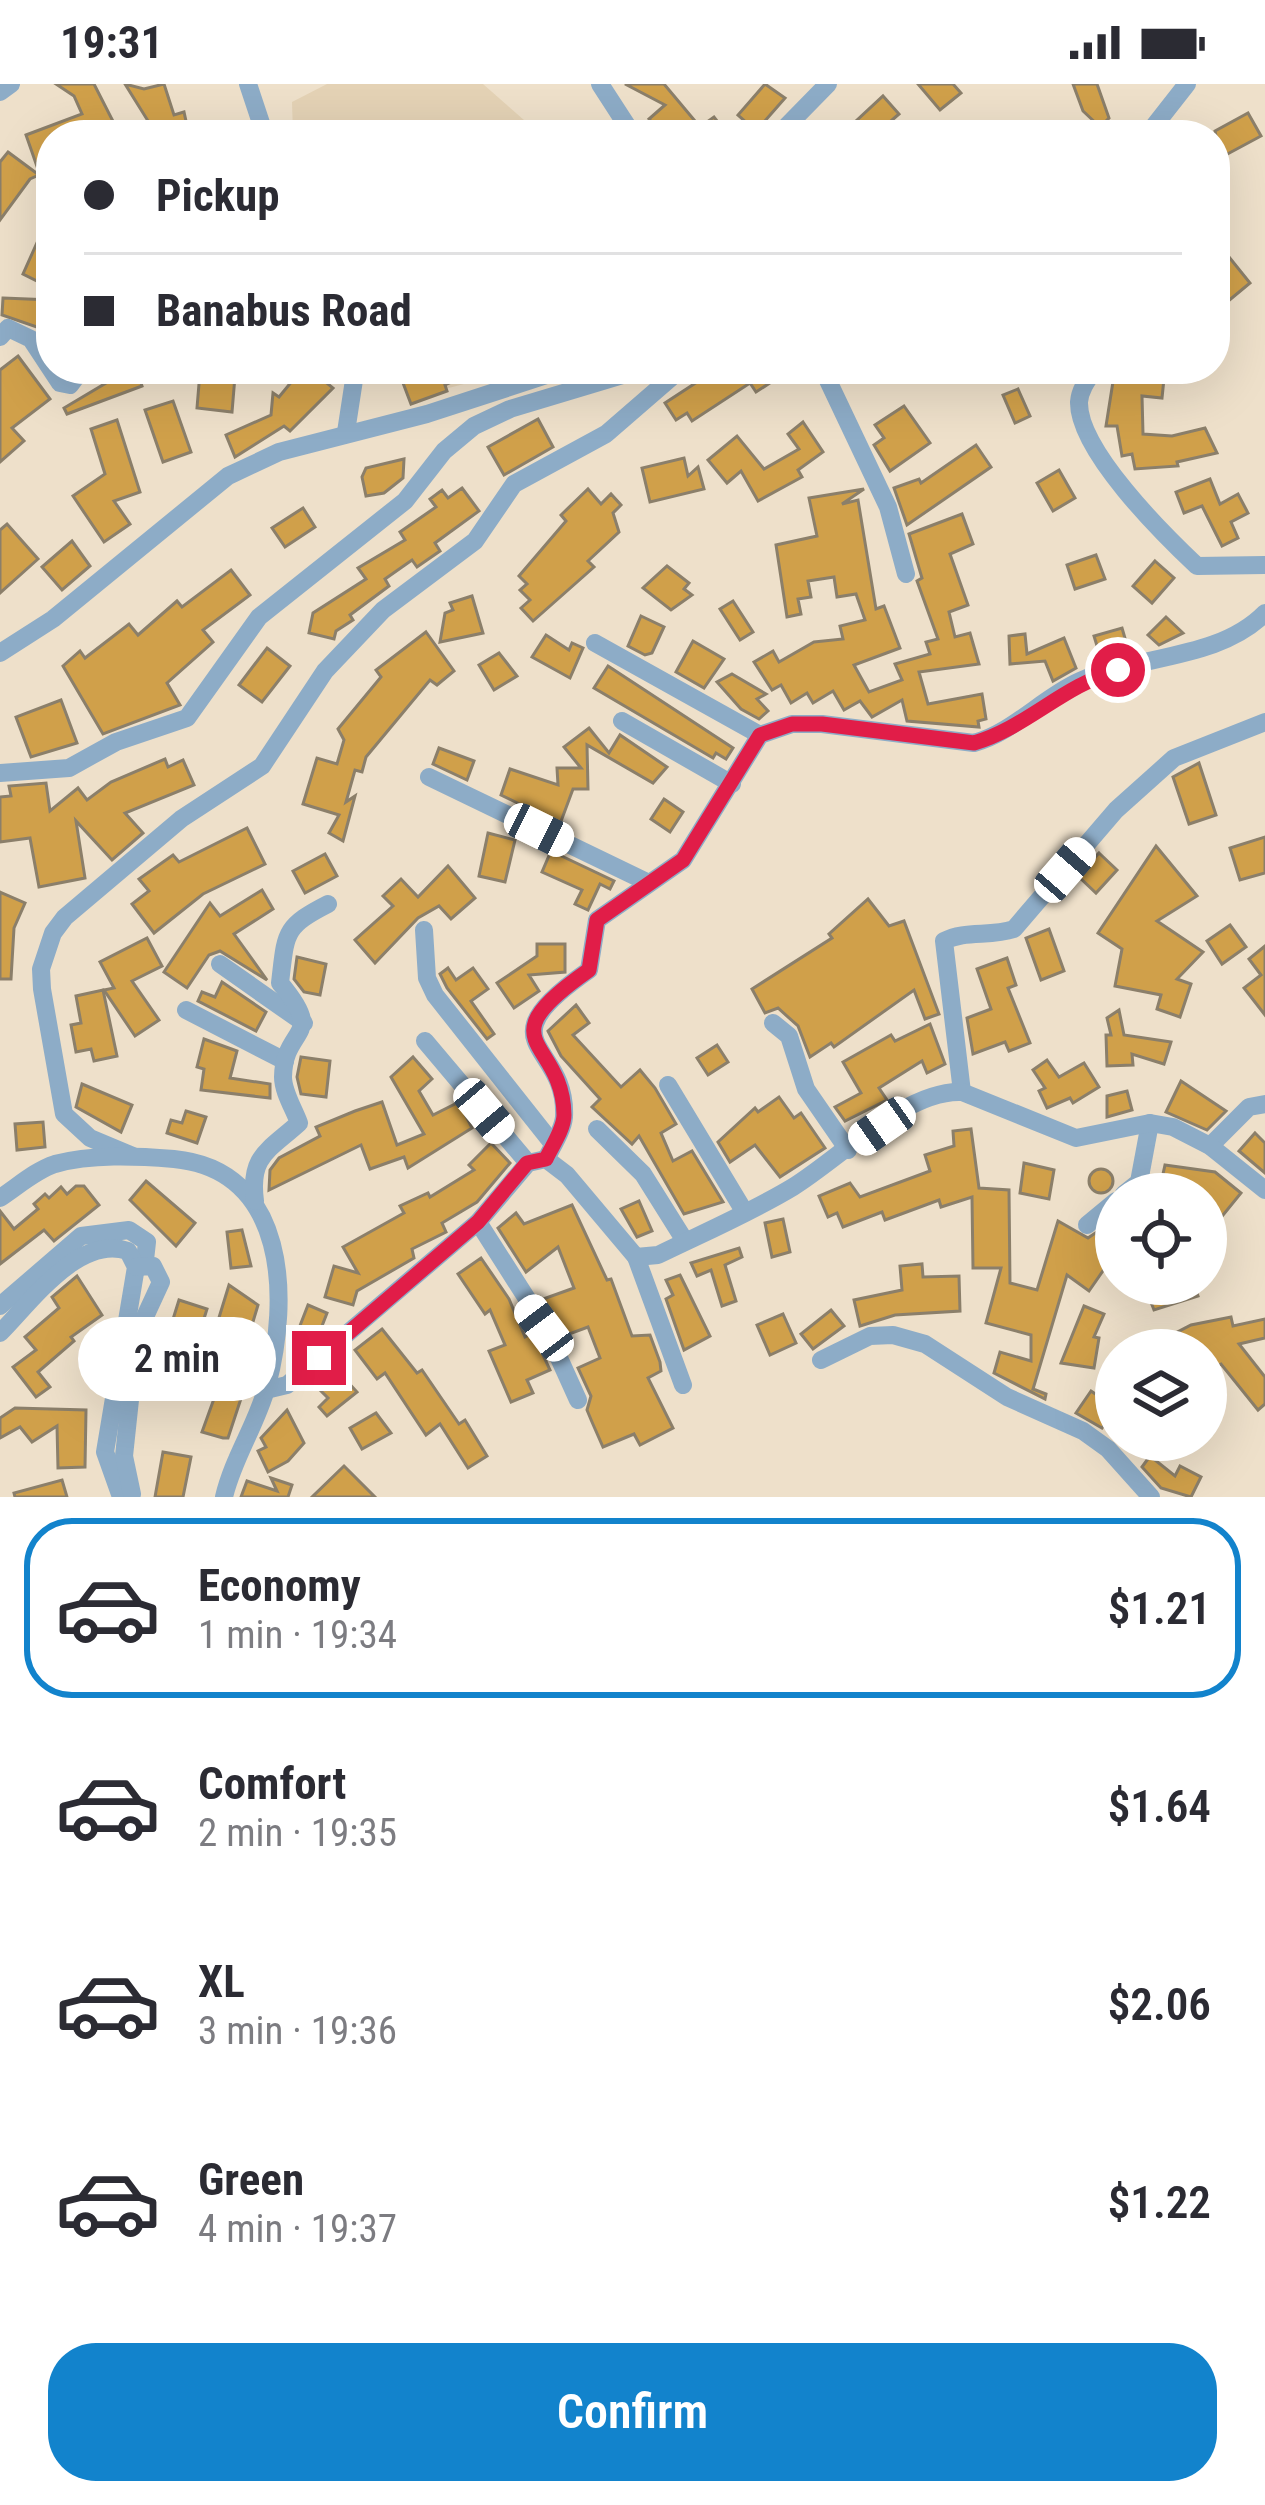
<!DOCTYPE html>
<meta charset="utf-8">
<style>
:root{--surface:#fff;--page:#f2f2f3;--text:#2b2b33;--muted:#7c7c81;--line:#e1e1e2;--accent:#1283cc}
body{margin:0;font-family:"Roboto Condensed",sans-serif;background:var(--page);color:var(--text);height:100vh;display:flex;flex-direction:column;font-size:45px;white-space:nowrap}
*{box-sizing:border-box;margin:0}
p{font-size:39px;color:var(--muted)}
.icon{flex:none;width:66px;height:66px;fill:none;stroke:currentColor;stroke-width:2;stroke-linecap:round;stroke-linejoin:round}
.map{position:relative;height:1413px;overflow:hidden}
.sheet{display:flex;flex-direction:column;background:var(--surface);flex:1}
.sheet>*{flex:none}
.guide{position:absolute;left:36px;top:36px;width:1194px;height:264px;border-radius:48px;box-shadow:0 12px 48px #0002;display:grid;align-content:center;height:264px;padding:0 48px;background:var(--surface)}
.tools{position:absolute;left:1095px;top:1089px;display:grid;gap:24px}
.tools a{display:grid;place-items:center;width:132px;height:132px;border-radius:50%;background:var(--surface);box-shadow:0 12px 48px #0002;font-size:60px}
.end{position:absolute;width:54px;height:54px;margin:-27px;border:15px solid #e11d48;background:#fff;box-shadow:0 0 0 6px #fff}
.from{border-radius:50%}
.bubble{position:absolute;height:84px;border-radius:42px;background:var(--surface);box-shadow:0 12px 48px #0002;font-size:39px;font-weight:600;line-height:84px;text-align:center}
.car{position:absolute;width:36px;height:72px;margin:-36px -18px;border-radius:15px;box-shadow:0 0 9px 3px #0007;background:linear-gradient(#fff 24%,#345 0 40%,#fff 0 76%,#345 0 86%,#fff 0)}
.guide b{display:flex;align-items:center;gap:42px;height:114px;font-size:45px}
.guide b+b{border-top:3px solid var(--line)}
.guide i{width:30px;height:30px;background:var(--text)}
ul{padding:21px 0 0;list-style:none}
li{display:flex;align-items:center;gap:36px;height:180px;margin:0 24px 18px;padding:0 24px;border:6px solid transparent;border-radius:48px}
li div{flex:1}
li b{display:block;font-size:45px}
li em{font-style:normal;font-weight:600}
li.selected{border-color:var(--accent)}
li>.icon{width:108px;height:108px;stroke-width:1.5}
.cta{display:flex;gap:24px;margin-top:auto;padding:24px 48px}
.cta a{flex:1;height:138px;border-radius:48px;background:var(--accent);color:#fff;font-size:48px;font-weight:600;line-height:138px;text-align:center}
.status{display:flex;justify-content:space-between;align-items:center;height:84px;padding:0 60px;background:var(--surface);direction:ltr}
.status svg{height:33px;fill:currentColor}
.map>svg:first-child{display:block}
.built{fill:#e4d2b5}
.building{fill:#d0a04a;stroke:#8b7f6a;stroke-width:3}
.lines{fill:none;stroke-linecap:round;stroke-linejoin:round}
.minor{stroke:#8dacc7;stroke-width:18}
.route{stroke:#e11d48;stroke-width:15}
</style>
<div class="status"><b>19:31</b><svg viewBox="0 0 49 12"><path d="M0 12V9h3v3zM5 12V6h3v6zM10 12V3h3v9zM15 12V0h3v12zM26 1h20v11H26zM47 4h2v5h-2z"/></svg></div>
<div class="map">
<svg width="1265" height="1413" viewBox="0 0 1265 1413">
<rect width="100%" height="100%" fill="#eee0ca"/>
<g class="built">
<path d="M327,0h156l58,51h-248l-1,-33z"/>
<path d="M382,285h139l-103,27z"/>
</g>
<g class="building">
<path d="M56,0h38l26,51h-69v36l-11,4 -14,-40 56,-21 -8,-18z"/>
<path d="M125,0l19,5 20,-5 10,31 10,-3 5,23 -36,-6z"/>
<path d="M625,0h39l36,43 14,-10 14,18h-66l-13,-16 16,-14z"/>
<path d="M765,0l20,14 -29,33 -18,-16z"/>
<path d="M918,0h35l8,9 -21,17z"/>
<path d="M1073,0h24l12,34 -9,9 -17,-16z"/>
<path d="M883,12l16,18 -24,21h-34z"/>
<path d="M1248,29l13,23 -41,22 -5,-27z"/>
<path d="M8,68l31,23 -9,4 -30,41v-58z"/>
<path d="M40,152l11,6v46l-28,-14z"/>
<path d="M1229,173l21,26 -35,29v-43z"/>
<path d="M3,214l48,2v44l-14,-17 -35,-12z"/>
<path d="M18,272l32,43 -38,29 12,13 -24,21v-92z"/>
<path d="M107,285h29l6,17 -75,28 -3,-6 47,-28z"/>
<path d="M302,285h8l23,19 -43,43 -6,-5 -49,31 -9,-22 45,-20 2,-22 6,4z"/>
<path d="M441,285h40l-36,16 2,6 -36,13 -8,-21z"/>
<path d="M717,285h55l4,10 -20,13 -6,-9 -58,38 -5,-8 -11,7 -11,-17z"/>
<path d="M1115,285h50l-3,29 -20,-2 1,38 29,2 33,-8 12,25 -40,9 1,4 -43,3 -3,-15 -10,2 -5,-30h-11z"/>
<path d="M200,288l35,4 -3,36 -35,-4z"/>
<path d="M1018,305l12,27 -15,7 -12,-28z"/>
<path d="M173,317l18,51 -28,10 -18,-52z"/>
<path d="M904,322l26,37 -40,28 -16,-26 10,-7 -9,-13z"/>
<path d="M538,335l15,28 -49,28 -16,-28z"/>
<path d="M117,336l23,72 -26,9 16,23 -26,18 -31,-46 32,-22 -14,-45z"/>
<path d="M803,338l20,30 -25,18 4,7 -44,24 -17,-30 -14,12 -19,-23 29,-24 27,33 35,-20 -11,-15z"/>
<path d="M976,361l15,22 -84,58 -13,-37 25,-9 2,4z"/>
<path d="M684,374l4,18 10,-9 6,22 -54,13 -8,-34z"/>
<path d="M404,375l-1,19 -19,15 -18,3 -4,-19 4,-9z"/>
<path d="M1059,386l16,28 -22,13 -16,-28z"/>
<path d="M1210,395l10,25 18,-10 10,19 -17,9 7,16 -16,8 -20,-40 -18,7 -8,-21z"/>
<path d="M462,404l17,23 -44,32 5,8 -23,16 -5,-7 -27,19 4,7 -39,29 3,5 -17,11 -2,8 -25,-6 4,-20 53,-34 -8,-11 47,-28 -5,-8 36,-25 -6,-8 12,-9 6,8z"/>
<path d="M588,405l13,15 10,-10 10,11 -8,8 6,19 -31,29 6,6 -61,54 -12,-13 9,-8 -10,-10 7,-6 -8,-8 47,-55 -5,-6z"/>
<path d="M864,405l-22,15 16,-4 18,109 8,-3 16,42 -46,17 15,27 33,-12 -7,-16 35,-10 -4,-12 12,-3 -21,-58 5,-3 -13,-44 53,-20 11,30 -23,10 18,51 -19,7 6,25 15,-4 9,31 -60,8 9,32 54,-10 4,25 -8,2 1,6 -72,-6 -5,-21 -30,17 -12,-16 -16,9 -11,-19 -20,12 -6,-10 -16,10 -10,-18 -9,5 -18,-28 19,-11 6,11 35,-20 29,-3 -3,-13 25,-6 -9,-26 -19,3 -3,-20 -26,4 3,16 -13,2 3,15 -14,3 -11,-72 41,-9 -8,-38z"/>
<path d="M303,424l12,19 -30,20 -13,-19z"/>
<path d="M7,440l31,35 -38,34v-63z"/>
<path d="M72,457l18,25 -28,24 -20,-23z"/>
<path d="M1096,471l9,24 -30,10 -8,-24z"/>
<path d="M1155,477l19,17 -22,25 -19,-17z"/>
<path d="M667,482l22,17 -5,6 8,6 -21,15 -28,-22z"/>
<path d="M231,486l19,25 -47,35 10,12 -46,41 13,22 -77,29 -40,-68 17,-15 5,7 44,-34 9,11 39,-34 5,6z"/>
<path d="M472,512l11,37 -43,9 5,-29 8,-3 -3,-7z"/>
<path d="M733,517l20,31 -13,8 -20,-31z"/>
<path d="M641,532l23,11 -12,26 -7,2 -17,-9z"/>
<path d="M1166,533l17,16 -24,12 -11,-10z"/>
<path d="M1122,544l7,24 -28,7 -7,-23z"/>
<path d="M426,548l28,39 -17,14 -7,-5 -64,77 -4,15 -7,-2 -9,32 9,-6 -12,45 -14,-8 10,-18 -36,-11 14,-46 20,6 7,-24 -6,-11 43,-52 -5,-7z"/>
<path d="M1025,550l2,20 37,-16 12,30 -23,13 -8,-20 -35,3 -1,-28z"/>
<path d="M546,551l23,15 3,-7 11,5 -13,30 -38,-21z"/>
<path d="M693,557l31,18 -20,29 -28,-16z"/>
<path d="M267,564l23,18 -28,36 -23,-17z"/>
<path d="M499,569l18,23 -23,14 -15,-25z"/>
<path d="M608,582l125,82 -7,11 -10,-6 -3,5 -119,-70z"/>
<path d="M732,590l34,20 -9,5 11,12 -9,8 -18,-10 -24,-27z"/>
<path d="M61,616l16,43 -46,14 -15,-40z"/>
<path d="M589,644l20,25 11,-18 47,32 -14,16 -66,-38 1,44h-15l-13,35 -59,-29 9,-26 48,16 -1,-17h24l-17,-21z"/>
<path d="M439,664l35,13 -7,19 -34,-16z"/>
<path d="M165,675l3,8 15,-7 11,25 -69,28 18,20 -31,27 -36,-39 9,57 -46,9 -9,-49 -30,4v-45l11,-1 -2,-10 37,-3 4,28 28,-23 9,12 24,-18z"/>
<path d="M1199,679l17,52 -27,9 -16,-47z"/>
<path d="M664,715l19,13 -13,20 -19,-13z"/>
<path d="M247,744l18,36 -62,30 -49,39 -22,-29 17,-13 -10,-12 34,-24 6,7z"/>
<path d="M488,749l27,7 -10,42 -26,-6z"/>
<path d="M1265,753v36l-25,7 -10,-32z"/>
<path d="M1156,762l41,50 -40,25 46,31 -26,27 14,5 -11,33 -23,-8 4,-14 -46,-9 7,-37 -24,-16z"/>
<path d="M551,767l63,30 -4,8 -10,-5 -12,26 -13,-6 7,-14 -40,-18z"/>
<path d="M1099,769l18,17 -21,23 -18,-17z"/>
<path d="M325,770l12,22 -32,17 -12,-22z"/>
<path d="M448,782l27,32 -24,21 -12,-13 -21,12 -43,45 -20,-23 38,-34 -10,-10 18,-17 17,18z"/>
<path d="M262,806l11,19 -39,25 33,46 -47,-29 -11,4 -22,33 -23,-16 46,-69 10,13z"/>
<path d="M0,808l25,11 -11,25 -3,51h-11z"/>
<path d="M868,815l21,27 15,-5 35,93 -14,5 -11,-29 -80,57 -3,-4 -21,14 -12,-31 -20,-18 -13,5 -13,-24 80,-51 -3,-4z"/>
<path d="M1230,841l16,22 -24,17 -15,-23z"/>
<path d="M1049,845l15,42 -23,9 -15,-42z"/>
<path d="M147,854l15,28 -30,15 27,39 -24,16 -31,-46 10,-2 -14,-26z"/>
<path d="M537,860h28v28l-36,3 10,16 -25,17 -17,-25 40,-27z"/>
<path d="M1265,862v69l-21,-27 17,-13 -12,-16z"/>
<path d="M297,873l29,7 -6,31 -16,-3 -10,-13z"/>
<path d="M1007,874l9,27 -8,3 22,55 -21,8 -4,-9 -32,12 -6,-36 24,-9 -14,-40z"/>
<path d="M448,884l8,12 17,-12 15,21 -17,12 23,33 -7,5 -40,-51 -7,-14z"/>
<path d="M222,898l44,30 -10,19 -58,-30 4,-9 13,5z"/>
<path d="M103,906l14,66 -23,5 -3,-12 -15,3 -5,-27 10,-2 -5,-27z"/>
<path d="M576,921l13,18 -16,12 48,52 19,-17 15,18 21,36 -15,9 12,28 19,-10 31,51 -39,12 -45,-78 -7,8 -40,-37 8,-8 -39,-43 -13,-25z"/>
<path d="M1119,926l5,25 47,7 -7,22 -32,-10 1,11 -26,1 -1,-31h5l-4,-17z"/>
<path d="M930,940l15,40 -18,9 -5,-12 -43,27 8,12 -42,21 -10,-14 26,-14 -18,-31 48,-27 4,6z"/>
<path d="M204,955l33,12 -7,27 40,6v14l-69,-8 3,-21 -7,-2z"/>
<path d="M717,961l11,17 -20,13 -11,-17z"/>
<path d="M301,973l29,4 -4,36 -25,-3 -4,-17z"/>
<path d="M413,973l19,22 -13,12 14,24 26,-13 13,26 -64,40 -4,-11 -34,12 -9,-24 -92,45 1,-20 9,-12 41,-22 -4,-9 39,-16 27,-9 15,43 27,-11 -33,-57z"/>
<path d="M1047,976l12,17 25,-14 15,24 -26,16 -3,-5 -23,10 -8,-17 6,-3 -12,-18z"/>
<path d="M1181,997l45,30 -19,19 -41,-18z"/>
<path d="M82,1000l50,21 -11,27 -45,-25z"/>
<path d="M1127,1007l5,19 -25,7v-21z"/>
<path d="M779,1013l15,21 7,-5 24,35 -45,29 -25,-32 -25,17 -12,-20 37,-34 3,4z"/>
<path d="M186,1027l20,6 -9,26 -30,-10 4,-13 11,3z"/>
<path d="M43,1038l2,25 -28,3 -2,-26z"/>
<path d="M971,1045l8,59 30,2 1,93 27,7 21,-69 30,17 28,-19v66l-9,-20 -18,26 -22,-16 -34,114 13,5 -1,5 -51,-26 6,-21 31,9v-26l-45,-12 15,-55h-28l-1,-71 -31,10 -2,-7 -54,20 -3,-8 -39,15 -6,-14 -9,4 -9,-21 31,-13 10,14 70,-26 -5,-16 29,-9 -1,-15z"/>
<path d="M1255,1049l10,10v30l-26,-22z"/>
<path d="M491,1059l19,20 -33,39 -35,21 4,9 -34,17 2,9 -57,33 -4,14 -28,-8 9,-31 24,7 -15,-26 61,-34 -4,-7 28,-13 2,4 44,-27 -5,-5z"/>
<path d="M1024,1079l30,7 -5,29 -29,-6z"/>
<path d="M1165,1081l50,7 26,21 -26,32 -9,-7v-24l-47,-2z"/>
<circle cx="1101" cy="1097" r="12"/>
<path d="M146,1097l49,42 -19,23 -46,-46z"/>
<path d="M76,1102h8l15,19 -45,36 -10,-11 -44,34v-53l14,18 24,-20 -4,-5 11,-10 4,4 12,-11 6,7z"/>
<path d="M639,1117l13,30 -15,6 -16,-28z"/>
<path d="M572,1121l35,75 4,-1 21,57 18,-1 10,27 1,9 -13,7 25,50 -33,17 -6,-11 -31,13 -11,-25 -5,-12 4,-14 -13,-28 22,-10 -12,-31 -24,9 -21,-37 31,-11 -16,-41 -32,25 -28,-44 18,-15 8,11z"/>
<path d="M783,1135l7,33 -18,5 -7,-34z"/>
<path d="M242,1146l9,36 -20,2 -4,-36z"/>
<path d="M739,1164l3,9 -17,8 11,36 -14,5 -11,-36 -14,6 -6,-13z"/>
<path d="M481,1174l28,41 16,38 8,-4 17,37 -23,10 6,13 -22,9 -22,-51 16,-6 -15,-35 -5,4 -27,-40z"/>
<path d="M922,1180l1,13 36,-1 1,35 -65,4 -35,11 -6,-26 48,-10 -2,-24z"/>
<path d="M680,1191l30,61 -26,14 -18,-51 7,-4 -7,-15z"/>
<path d="M77,1192l25,39 -31,22 3,4 -36,31 12,15 -14,10 -23,-30 23,-17 -11,-13 34,-29 -7,-11z"/>
<path d="M1144,1200h50l4,12 -44,14z"/>
<path d="M229,1201l29,20 -9,30 -32,-11z"/>
<path d="M179,1216l28,9 -19,61 -28,-9z"/>
<path d="M308,1221l19,8 -12,31 -12,9 -12,-4z"/>
<path d="M1084,1222l20,8 -10,23 5,1 -5,30 -33,-5z"/>
<path d="M831,1226l13,16 -31,23 -12,-15z"/>
<path d="M783,1230l13,29 -26,12 -13,-30z"/>
<path d="M1231,1233l2,9 32,-7v19l-26,6 26,33v27l-7,6 -37,-46 -15,7v-21h-34l-6,-12 25,-13z"/>
<path d="M382,1245l35,44 5,-3 37,54 6,-4 22,36 -19,12 -28,-44 -14,11 -41,-62 -8,6 -22,-29z"/>
<path d="M233,1262l23,7 -28,85h-5l-21,-6z"/>
<path d="M333,1282l24,26 -30,24 -8,-9 9,-9 -14,-14z"/>
<path d="M1091,1307l25,17 -14,20 -26,-15z"/>
<path d="M15,1324l71,2 -1,57 -27,1 -1,-42 -25,16 -12,-15 -20,11v-20z"/>
<path d="M287,1326l17,33 -16,18 -20,11 -10,-21 8,-4 -5,-9z"/>
<path d="M376,1329l15,20 -29,16 -12,-21z"/>
<path d="M163,1368l28,5 -8,40h-28z"/>
<path d="M1150,1372l25,20 5,-10 21,11 -10,20 -30,-9 -19,-21z"/>
<path d="M344,1382l31,31h-63z"/>
<path d="M271,1394l21,7 -4,12h-47l6,-16 30,10z"/>
<path d="M62,1396l5,17h-52l-1,-4z"/>
</g>
<g class="lines">
<g class="minor">
<path d="M248,0l17,51"/>
<path d="M600,0l33,51"/>
<path d="M0,8l11,-8"/>
<path d="M778,51l50,-51"/>
<path d="M1147,51l40,-51"/>
<path d="M0,253l8,-9 23,11 29,44 10,2 12,-16"/>
<path d="M1095,285c-7,10 -15,20 -16,33 -1,48 84,132 118,164l68,-1"/>
<path d="M823,286l65,137 18,67"/>
<path d="M346,348l8,-52 -7,-11"/>
<path d="M595,559l165,92"/>
<path d="M0,569l53,-34 175,-143 51,-24 148,-38 138,-45"/>
<path d="M622,637l110,63"/>
<path d="M0,689l69,-5 47,-26 71,-24 72,-101 146,-116 39,-50 30,-25 36,-17 133,-40"/>
<path d="M429,693l220,106"/>
<path d="M424,846l3,48 8,17 118,149"/>
<path d="M220,880l84,59"/>
<path d="M186,926l99,51"/>
<path d="M773,939l16,13 17,53 42,61"/>
<path d="M425,957l103,122"/>
<path d="M668,1001l76,126"/>
<path d="M962,1008l-18,-151c21,-11 46,-4 70,-12l102,-119 58,-52 91,-36"/>
<path d="M597,1045l46,45 42,67"/>
<path d="M1210,1062l39,-39 16,-3"/>
<path d="M133,1072l-43,-18 -26,-24 -22,-125 -1,-20 12,-36 12,-16 116,-98 81,-53 63,-95 58,-61 92,-69 39,-57 92,-50 75,-65"/>
<path d="M546,1075c6,-12 17,-29 18,-42 4,-76 -85,-70 25,-147l8,-50 86,-60 77,-125 32,-11h30l152,19c40,-11 68,-45 106,-62 58,-26 139,-21 185,-68"/>
<path d="M1124,1110l15,-12 11,-59"/>
<path d="M0,1114c17,-11 36,-28 55,-34 36,-10 81,-8 119,-5 114,11 116,140 93,227 -10,38 -34,72 -43,111"/>
<path d="M255,1117c-6,-45 13,-50 44,-78 -5,-14 -16,-31 -16,-46 1,-52 44,-38 -3,-94 6,-50 3,-56 48,-79"/>
<path d="M478,1138l67,105 33,73"/>
<path d="M1087,1141l29,-24"/>
<path d="M636,1173l47,128"/>
<path d="M0,1222l81,-70 48,-6 18,12 -2,18 -9,7"/>
<path d="M0,1249c31,-31 79,-99 128,-82l8,16 -31,185 16,45"/>
<path d="M821,1276l49,-24 23,-1 32,9 82,53 76,34 25,18 43,48"/>
<path d="M266,1306l21,-5 191,-163 50,-59 18,-4 21,16 69,82 22,-2c45,-22 92,-42 135,-68 47,-29 114,-98 169,-95l114,46 74,-15 23,4 37,19 55,44"/>
<path d="M132,1410l-8,-38 13,-122 24,-52 -8,-16 -17,1"/>
</g>
</g>
<g class="lines">
<path class="route" d="M319,1274l159,-136 49,-59 19,-4c6,-13 18,-30 18,-44 -1,-78 -82,-70 25,-145l8,-50 86,-60 77,-125 32,-11h30l152,19c52,-15 88,-57 144,-73"/>
</g>
</svg>
<div class="tools">
<a><svg class="icon" aria-label="locate" viewBox="0 0 24 24"><circle cx="12" cy="12" r="6"/><path d="M12 2v4M12 18v4M2 12h4M18 12h4"/></svg></a>
<a><svg class="icon" aria-label="layers" viewBox="0 0 24 24"><path d="M12 4l9 5-9 5-9-5zM3 14l9 5 9-5"/></svg></a>
</div>
<i class="end from" style="left:1118px;top:586px"></i>
<i class="end" style="left:319px;top:1274px"></i>
<div class="bubble" style="left:78px;top:1233px;width:198px">2 min</div>
<i class="car" style="left:539px;top:746px;rotate:116deg"></i>
<i class="car" style="left:1065px;top:786px;rotate:41deg"></i>
<i class="car" style="left:484px;top:1027px;rotate:140deg"></i>
<i class="car" style="left:882px;top:1042px;rotate:235deg"></i>
<i class="car" style="left:544px;top:1244px;rotate:323deg"></i>
<div class="guide">
<b><i class="from"></i>Pickup</b>
<b><i></i>Banabus Road</b>
</div>
</div>
<section class="sheet">
<ul>
<li class="selected"><svg class="icon" aria-label="car" viewBox="0 0 24 24"><path d="M5 17H2v-5l4-1 3-4h7l3 4 3 1v5h-3M9 17h6M6 11h13"/><circle cx="7" cy="17" r="2"/><circle cx="17" cy="17" r="2"/></svg><div><b>Economy</b><p>1 min · 19:34</p></div><em>$1.21</em></li>
<li><svg class="icon" aria-label="car" viewBox="0 0 24 24"><path d="M5 17H2v-5l4-1 3-4h7l3 4 3 1v5h-3M9 17h6M6 11h13"/><circle cx="7" cy="17" r="2"/><circle cx="17" cy="17" r="2"/></svg><div><b>Comfort</b><p>2 min · 19:35</p></div><em>$1.64</em></li>
<li><svg class="icon" aria-label="car" viewBox="0 0 24 24"><path d="M5 17H2v-5l4-1 3-4h7l3 4 3 1v5h-3M9 17h6M6 11h13"/><circle cx="7" cy="17" r="2"/><circle cx="17" cy="17" r="2"/></svg><div><b>XL</b><p>3 min · 19:36</p></div><em>$2.06</em></li>
<li><svg class="icon" aria-label="car" viewBox="0 0 24 24"><path d="M5 17H2v-5l4-1 3-4h7l3 4 3 1v5h-3M9 17h6M6 11h13"/><circle cx="7" cy="17" r="2"/><circle cx="17" cy="17" r="2"/></svg><div><b>Green</b><p>4 min · 19:37</p></div><em>$1.22</em></li>
</ul>
<div class="cta"><a>Confirm</a></div>
</section>
